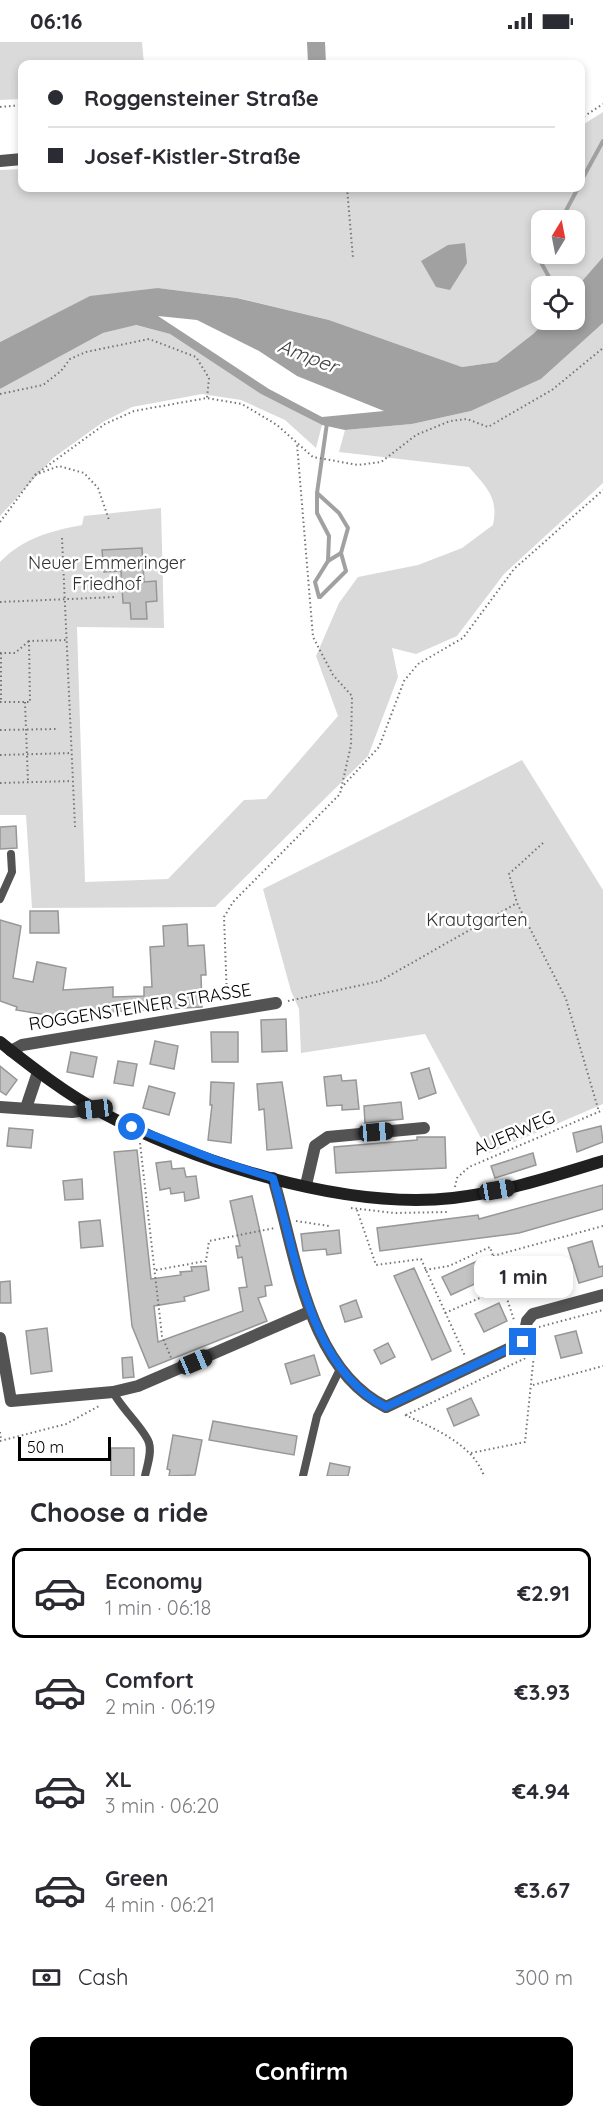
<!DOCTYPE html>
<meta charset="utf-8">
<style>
:root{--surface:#fff;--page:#f2f2f3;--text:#2b2b33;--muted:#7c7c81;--line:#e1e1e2;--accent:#000}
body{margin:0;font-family:Quicksand,sans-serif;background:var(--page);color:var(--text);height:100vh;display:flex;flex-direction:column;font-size:22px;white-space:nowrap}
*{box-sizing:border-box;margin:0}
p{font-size:20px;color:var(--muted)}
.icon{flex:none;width:33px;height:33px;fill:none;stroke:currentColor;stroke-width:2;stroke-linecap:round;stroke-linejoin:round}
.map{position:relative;height:1434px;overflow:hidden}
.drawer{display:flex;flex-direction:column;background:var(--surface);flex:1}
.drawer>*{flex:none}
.top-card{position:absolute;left:18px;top:18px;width:567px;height:132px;border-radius:12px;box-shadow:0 3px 9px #0003;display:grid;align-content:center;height:132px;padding:0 30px;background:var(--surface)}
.needle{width:39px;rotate:10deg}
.controls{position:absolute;left:531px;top:168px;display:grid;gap:12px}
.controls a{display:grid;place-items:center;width:54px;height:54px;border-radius:12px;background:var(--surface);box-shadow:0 3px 9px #0003;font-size:30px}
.scale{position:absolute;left:18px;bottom:15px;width:93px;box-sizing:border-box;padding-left:6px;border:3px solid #000;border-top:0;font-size:16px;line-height:21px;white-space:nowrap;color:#000;-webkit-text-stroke:4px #fff;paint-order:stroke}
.end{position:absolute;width:27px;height:27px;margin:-14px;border:8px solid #1a73e8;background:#fff;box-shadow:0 0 0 3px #fff}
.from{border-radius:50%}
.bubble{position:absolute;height:42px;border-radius:12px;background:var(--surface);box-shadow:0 3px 9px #0003;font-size:20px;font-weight:800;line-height:42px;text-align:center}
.car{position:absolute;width:18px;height:36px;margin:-18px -9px;border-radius:8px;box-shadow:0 0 4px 2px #0007;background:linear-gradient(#222 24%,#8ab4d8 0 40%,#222 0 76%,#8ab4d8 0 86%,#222 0)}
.top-card b{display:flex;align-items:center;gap:21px;height:57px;font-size:22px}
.top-card b+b{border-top:2px solid var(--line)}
.top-card i{width:15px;height:15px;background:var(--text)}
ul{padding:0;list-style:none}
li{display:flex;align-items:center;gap:18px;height:90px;margin:0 12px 9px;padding:0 18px;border:3px solid transparent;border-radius:12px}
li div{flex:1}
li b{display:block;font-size:22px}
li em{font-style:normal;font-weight:800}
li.active{border-color:var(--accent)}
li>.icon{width:54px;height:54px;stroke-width:1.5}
h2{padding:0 30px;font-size:27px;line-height:72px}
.pay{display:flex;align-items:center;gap:15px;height:66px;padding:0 30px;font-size:22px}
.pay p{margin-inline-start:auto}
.action{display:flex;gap:12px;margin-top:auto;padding:12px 30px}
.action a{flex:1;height:69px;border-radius:12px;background:var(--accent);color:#fff;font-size:24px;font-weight:800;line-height:69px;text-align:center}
.status{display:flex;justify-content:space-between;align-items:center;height:42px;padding:0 30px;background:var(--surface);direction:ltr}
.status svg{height:16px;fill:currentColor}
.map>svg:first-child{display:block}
.green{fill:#dadada;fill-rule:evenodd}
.water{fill:#a1a1a1;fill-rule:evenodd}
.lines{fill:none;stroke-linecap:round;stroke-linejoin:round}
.stream{stroke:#a1a1a1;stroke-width:4}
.building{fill:#c3c3c3;stroke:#979797;stroke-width:1.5}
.path{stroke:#757575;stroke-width:2;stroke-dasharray:1.5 3;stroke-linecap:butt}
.lane{stroke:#535353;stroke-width:8}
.street{stroke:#535353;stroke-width:12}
.secondary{stroke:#202020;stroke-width:12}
.route{stroke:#1a73e8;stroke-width:8}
.labels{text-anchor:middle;stroke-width:5;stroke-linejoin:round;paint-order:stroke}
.park-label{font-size:18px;fill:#313131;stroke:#fff}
.street-label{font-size:18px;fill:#000;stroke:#fff}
.water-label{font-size:20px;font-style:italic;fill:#424242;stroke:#fff}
</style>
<div class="status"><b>06:16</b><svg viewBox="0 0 49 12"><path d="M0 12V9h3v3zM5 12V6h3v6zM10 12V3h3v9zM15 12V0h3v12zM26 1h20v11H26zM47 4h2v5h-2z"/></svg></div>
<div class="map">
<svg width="603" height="1434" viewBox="0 0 603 1434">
<rect width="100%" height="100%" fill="#fff"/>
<g class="green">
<path d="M0,0h142l2,22h-122v35l-22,1z"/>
<path d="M603,70v145l-28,32 -1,-3h-32v34h5l-14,14 -36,28 -35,5 -133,-47 -91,-22 -80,-10 -123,36 -35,18v-172l22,-1v19h558l1,-62zM542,178h32v34h-32z"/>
<path d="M603,281v160l-99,91 -47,62 -41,18 -24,-6 6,29 -30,79 -153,151 -183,1 -6,-93h-26v-253c23,-24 51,-31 82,-37l2,-9 77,-8 3,120 -87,-1 8,255 83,-3 76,-79 22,-1 72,-83 -22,-60 23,-53 19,-26 60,-12 44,-17 31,-23c6,-28 -7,-38 -24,-58l-130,-15 6,-22 67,-6 59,-13 70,-32z"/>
<path d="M135,283l35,9 91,60 61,31 -6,23 -31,-28 -44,-20 -39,-6 -70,13 -29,15 -50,36 -53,58v-127l103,-56z"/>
<path d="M522,718l81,130v214l-114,49 -64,-119 -124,19 -2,-44 -8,-18 -28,-102z"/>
</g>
<g class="water">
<path d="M307,0h18l1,22h-18z"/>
<path d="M465,201l2,20 -17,27 -14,-3 -15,-26 27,-16z"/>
<path d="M603,215v66l-62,56 -70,32 -59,13 -67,6 -23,-5 -61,-31 -91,-60 -34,-9 -33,8 -103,56v-47l90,-46 68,-8 79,10 92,22 133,47 35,-5 36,-28 14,-14h27l1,-31zM158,274l39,4 62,31 38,25 87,35 -62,6 -53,-28z"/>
</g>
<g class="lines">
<g class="stream">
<path d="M580,141l23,-42"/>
<path d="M561,178l17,-32"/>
<path d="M542,198l-9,8 21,38"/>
<path d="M317,451l22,20 9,15 -7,25 5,18 -26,26"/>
<path d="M328,519l13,-8"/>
<path d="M319,555l-4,-15 13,-21 1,-25 -12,-23v-20l10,-70"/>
</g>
</g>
<g class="building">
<path d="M142,506l2,34 12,-1 1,20 -11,1 1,17h-16l-1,-16h-7l-2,-32 -17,1 -2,-22z"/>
<path d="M16,784l1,22 -17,1v-22z"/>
<path d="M30,869h28l1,22h-29z"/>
<path d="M0,878l21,6 -8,52 20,4 4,-20 29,6 -3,22 50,-3v10l31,-1v-9h8l-2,-40 14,-1 -1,-20 24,-2 1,22 16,-1 2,30h-5l1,32 -137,7v4l-49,-8 1,-3 -17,-6z"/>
<path d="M286,977l1,32 -25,1 -1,-32z"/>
<path d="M211,990h27v30h-26z"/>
<path d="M155,999l23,5 -4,23 -24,-5z"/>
<path d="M71,1010l26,5 -4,20 -26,-5z"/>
<path d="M118,1019l19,3 -4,22 -19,-3z"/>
<path d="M0,1024l17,14 -11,15 -6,-4z"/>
<path d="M429,1026l7,25 -17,6 -8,-26z"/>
<path d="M341,1033l1,6 14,-1 3,29 -17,1v-5l-15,1 -3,-29z"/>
<path d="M211,1040l23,1 -3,60 -23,-3 4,-35h-2z"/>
<path d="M282,1040l10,66 -25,2 -3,-41 -5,1 -2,-26z"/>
<path d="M149,1044l26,7 -6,22 -26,-7z"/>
<path d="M401,1060l2,17 -38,4 -1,-17z"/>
<path d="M601,1084l2,16 -26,10 -4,-19z"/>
<path d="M9,1086l24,2 -2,18 -24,-2z"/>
<path d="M417,1095h28l1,31 -110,5 -2,-26 83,-7z"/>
<path d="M137,1108l14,129 30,-4 -1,-3 12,-1 -1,-4 15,-1 3,24 -25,7 1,4 -31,5 4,36 85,-31 -4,-23 8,-1 -5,-30 -4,1 -2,-12h4l-10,-45 22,-5 20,89 -7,1 1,10 -8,2 9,23 -118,47 -17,-42 -18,-174z"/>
<path d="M533,1111l3,12 -41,13 -4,-12z"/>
<path d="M171,1119l1,8 12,-1 2,9 10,-1 3,22 -14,3 -1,-9 -13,2 -1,-6 -10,2 -4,-27z"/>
<path d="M82,1137l1,20 -18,1 -2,-19z"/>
<path d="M603,1143v24l-84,24 -139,18 -3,-23 101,-13 1,4z"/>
<path d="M100,1178l3,26 -22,2 -2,-26z"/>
<path d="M339,1188l2,23 -14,2 -1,-6 -23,2 -2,-17z"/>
<path d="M592,1199l7,26 4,-1v10l-24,7 -11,-35z"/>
<path d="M484,1216l8,18 -41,19 -9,-18z"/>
<path d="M542,1217l8,25 -21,6 -7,-25z"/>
<path d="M414,1226l37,83 -19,9 -38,-84z"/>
<path d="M10,1239l1,22h-11v-21z"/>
<path d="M356,1258l6,17 -17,5 -5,-16z"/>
<path d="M499,1261l8,18 -23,11 -9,-18z"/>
<path d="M47,1286l5,43 -21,3 -5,-43z"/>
<path d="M576,1289l6,22 -21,5 -6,-22z"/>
<path d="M388,1301l7,14 -14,7 -7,-14z"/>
<path d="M314,1313l6,20 -29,9 -6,-20z"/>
<path d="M132,1315l2,20 -11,1 -1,-20z"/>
<path d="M471,1356l8,17 -25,11 -7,-17z"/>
<path d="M213,1379l84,15 -3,19 -85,-15z"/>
<path d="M173,1393l29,5 -7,35 -26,1 1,-6 -3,-1z"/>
<rect x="111" y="1406" width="23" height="28"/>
<path d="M330,1421l20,4 -2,9h-21z"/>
</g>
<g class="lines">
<g class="path">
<path d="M0,65l22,-2"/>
<path d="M580,77l23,-15"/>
<path d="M347,146l6,70"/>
<path d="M0,352l43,-9 18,-14 9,-12 16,-7 63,-13 47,18 13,21 -2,20"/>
<path d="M35,433l70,-51 29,-13 73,-13 35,6 35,21 36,32 45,8 23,-3 35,-27 34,-14 17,-2 21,8 64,-37 51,-42"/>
<path d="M0,480l35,-47 24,-9 25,7 14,15 11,32"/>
<path d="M62,496l13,289"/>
<path d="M0,560l116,-5"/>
<path d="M0,611h15l14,-12"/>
<path d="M1,611v49"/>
<path d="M0,660h30l-1,-61 38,-1"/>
<path d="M25,660l3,80"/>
<path d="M0,688l57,-1"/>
<path d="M0,713l72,-2"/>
<path d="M0,741l72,-2"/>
<path d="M341,746l38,-41 25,-66 14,-17 45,-26 51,-69 89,-79"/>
<path d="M543,801l-34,31 8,29 49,96 33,113"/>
<path d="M227,956l-3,-81 9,-15 107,-108 11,-49 1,-49 -19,-21 -20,-38 -16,-193"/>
<path d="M288,959l92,-20 137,-78"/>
<path d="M140,1101l22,193 10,24"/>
<path d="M455,1145l2,-9 12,-11 134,-57"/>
<path d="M351,1166l43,5 55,-1"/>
<path d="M357,1168l19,55 45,-6 44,97"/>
<path d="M296,1179l33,5"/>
<path d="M493,1214l110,-30"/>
<path d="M156,1228l50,-9 3,-20 66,-13"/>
<path d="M425,1228l24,-4 41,-19 24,73"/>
<path d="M445,1271l58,-25"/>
<path d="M539,1285l64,-17"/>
<path d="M533,1343l70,-19"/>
<path d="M405,1373c28,13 68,29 79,61"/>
<path d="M406,1373l128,-61 1,-8"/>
<path d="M0,1390l1,8"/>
<path d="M0,1399l66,-17 33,-18"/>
<path d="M471,1411l54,-11 9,-88"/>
</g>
<g class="lane">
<path d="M0,857l12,-27 -1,-18"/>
<path d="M113,1350c8,16 33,39 36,51 3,10 -2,23 -4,33"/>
<path d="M303,1434l14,-60 24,-49"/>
</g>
<g class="street">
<path d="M0,119l22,-2"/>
<path d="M11,1009l11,-6 254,-42"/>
<path d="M0,1065l72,5 23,-3"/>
<path d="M26,1066l12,-36"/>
<path d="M273,1136c23,75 34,190 113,229l137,-65 4,-21 6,-7 70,-19"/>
<path d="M306,1143l9,-39 13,-9 96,-9"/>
<path d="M0,1296l11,63 102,-9 25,-6 171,-74"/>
</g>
<path class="secondary" d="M0,1000c31,24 62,49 97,68 96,52 246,100 356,88 52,-6 101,-22 150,-37"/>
</g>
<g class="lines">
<path class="route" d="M132,1085l84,33 57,18c23,74 35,190 113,229l137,-65"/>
</g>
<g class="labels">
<g class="park-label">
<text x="107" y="527">Neuer Emmeringer<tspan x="107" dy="21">Friedhof</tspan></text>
<text x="477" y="884">Krautgarten</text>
</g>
<g class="street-label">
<text transform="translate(140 965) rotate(-9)" y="6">ROGGENSTEINER STRASSE</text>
<text transform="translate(514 1091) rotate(-23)" y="6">AUERWEG</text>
</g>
<g class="water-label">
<text transform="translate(308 314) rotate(21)" y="7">Amper</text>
</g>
</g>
</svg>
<div class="controls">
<a><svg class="needle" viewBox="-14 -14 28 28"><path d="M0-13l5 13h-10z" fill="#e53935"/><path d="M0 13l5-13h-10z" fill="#7c7c81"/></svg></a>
<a><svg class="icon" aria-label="locate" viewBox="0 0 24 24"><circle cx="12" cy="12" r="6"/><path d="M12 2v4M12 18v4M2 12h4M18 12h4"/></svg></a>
</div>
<div class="scale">50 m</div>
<i class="end from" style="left:132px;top:1085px"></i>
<i class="end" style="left:523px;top:1300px"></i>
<div class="bubble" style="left:474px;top:1214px;width:99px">1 min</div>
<i class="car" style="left:95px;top:1067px;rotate:263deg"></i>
<i class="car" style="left:376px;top:1090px;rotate:85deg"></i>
<i class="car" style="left:497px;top:1148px;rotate:80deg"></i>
<i class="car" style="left:195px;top:1320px;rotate:67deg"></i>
<div class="top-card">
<b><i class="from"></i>Roggensteiner Straße</b>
<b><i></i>Josef-Kistler-Straße</b>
</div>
</div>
<section class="drawer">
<h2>Choose a ride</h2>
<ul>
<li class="active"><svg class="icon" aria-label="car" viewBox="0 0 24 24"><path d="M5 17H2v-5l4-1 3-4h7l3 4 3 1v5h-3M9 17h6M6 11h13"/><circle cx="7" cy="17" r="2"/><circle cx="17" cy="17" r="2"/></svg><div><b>Economy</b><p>1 min · 06:18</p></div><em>€2.91</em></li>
<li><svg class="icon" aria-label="car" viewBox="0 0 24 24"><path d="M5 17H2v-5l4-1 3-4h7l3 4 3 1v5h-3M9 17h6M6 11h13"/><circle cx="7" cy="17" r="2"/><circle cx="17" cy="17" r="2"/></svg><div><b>Comfort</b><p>2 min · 06:19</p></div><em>€3.93</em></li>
<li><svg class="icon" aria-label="car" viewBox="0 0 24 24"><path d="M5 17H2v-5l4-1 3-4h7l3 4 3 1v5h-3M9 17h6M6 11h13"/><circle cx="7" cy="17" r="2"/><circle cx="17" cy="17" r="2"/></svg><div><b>XL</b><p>3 min · 06:20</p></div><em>€4.94</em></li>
<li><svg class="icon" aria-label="car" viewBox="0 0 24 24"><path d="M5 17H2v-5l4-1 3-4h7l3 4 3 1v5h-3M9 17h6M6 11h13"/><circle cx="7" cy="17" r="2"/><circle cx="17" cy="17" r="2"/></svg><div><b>Green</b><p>4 min · 06:21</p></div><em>€3.67</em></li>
</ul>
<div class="pay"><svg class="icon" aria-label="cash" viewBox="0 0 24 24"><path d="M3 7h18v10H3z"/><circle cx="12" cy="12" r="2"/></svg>Cash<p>300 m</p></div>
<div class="action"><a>Confirm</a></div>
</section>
